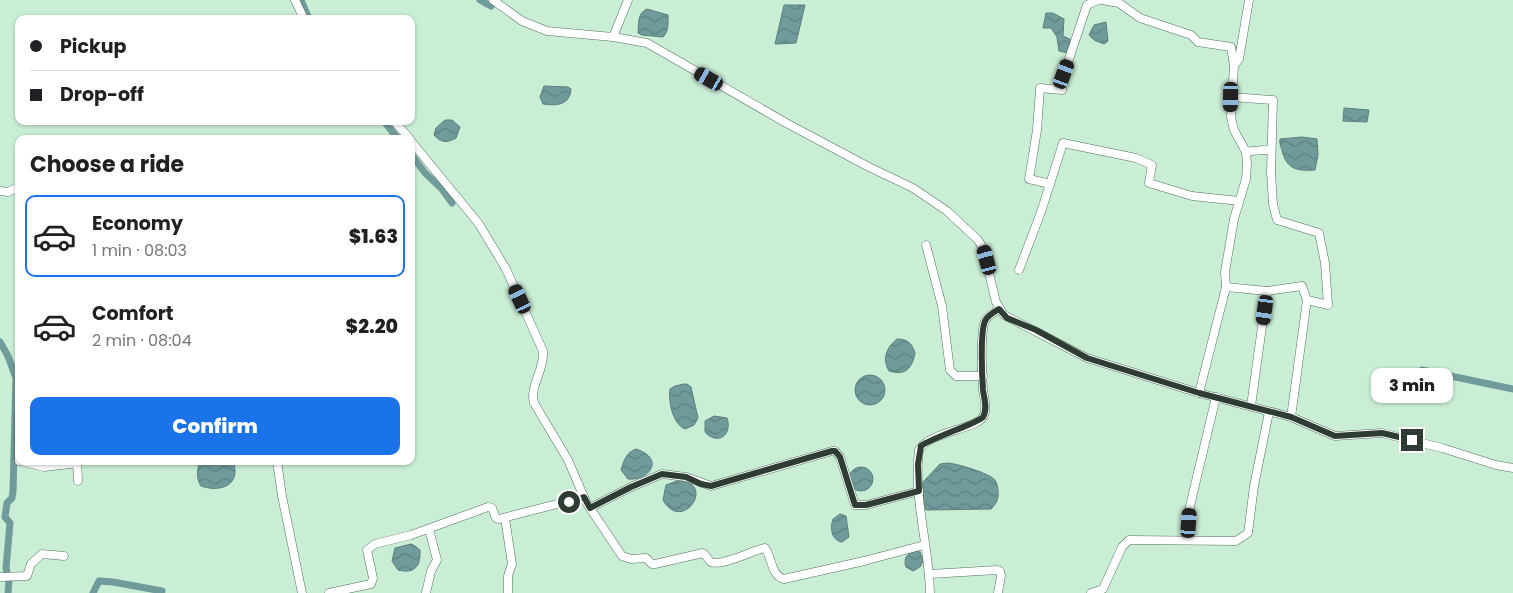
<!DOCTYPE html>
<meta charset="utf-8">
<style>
:root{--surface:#fff;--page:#f2f2f2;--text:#202124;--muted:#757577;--line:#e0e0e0;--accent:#1a73e8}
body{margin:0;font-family:Poppins,sans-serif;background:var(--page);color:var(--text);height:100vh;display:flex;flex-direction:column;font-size:19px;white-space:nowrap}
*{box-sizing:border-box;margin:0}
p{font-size:16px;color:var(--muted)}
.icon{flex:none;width:28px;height:28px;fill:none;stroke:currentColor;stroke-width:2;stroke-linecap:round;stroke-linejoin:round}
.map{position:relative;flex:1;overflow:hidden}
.drawer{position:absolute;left:15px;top:135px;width:400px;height:330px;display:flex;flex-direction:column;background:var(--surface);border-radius:10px;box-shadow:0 1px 4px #0004}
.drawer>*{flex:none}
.guide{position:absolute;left:15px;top:15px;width:400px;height:110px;border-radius:10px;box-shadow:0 1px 4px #0004;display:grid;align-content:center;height:110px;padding:0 15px;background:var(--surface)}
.end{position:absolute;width:22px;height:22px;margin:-11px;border:6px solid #2e3c33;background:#fff;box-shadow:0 0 0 2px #fff}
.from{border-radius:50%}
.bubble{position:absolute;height:35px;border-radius:10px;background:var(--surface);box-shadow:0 1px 4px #0004;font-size:16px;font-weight:800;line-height:35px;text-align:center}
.car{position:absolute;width:15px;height:30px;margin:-15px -8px;border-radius:6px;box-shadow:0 0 4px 1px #0007;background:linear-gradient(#222 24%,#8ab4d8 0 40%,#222 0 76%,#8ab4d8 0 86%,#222 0)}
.guide b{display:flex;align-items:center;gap:18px;height:48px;font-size:19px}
.guide b+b{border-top:1px solid var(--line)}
.guide i{width:12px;height:12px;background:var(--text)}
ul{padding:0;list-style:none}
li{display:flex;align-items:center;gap:15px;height:82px;margin:0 10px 8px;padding:0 5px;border:2px solid transparent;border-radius:10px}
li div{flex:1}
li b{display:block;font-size:19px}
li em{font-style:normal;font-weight:800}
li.current{border-color:var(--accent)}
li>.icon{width:45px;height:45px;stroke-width:1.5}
h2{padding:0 15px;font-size:22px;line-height:60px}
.action{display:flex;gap:10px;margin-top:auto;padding:10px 15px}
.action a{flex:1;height:58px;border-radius:10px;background:var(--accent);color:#fff;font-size:20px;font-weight:800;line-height:58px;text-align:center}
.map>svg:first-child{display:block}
.water{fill:url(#water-waves);stroke:#5c7e7c}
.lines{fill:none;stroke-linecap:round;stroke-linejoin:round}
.canal{stroke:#709b9b;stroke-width:7}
.minor-casing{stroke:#51715c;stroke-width:9}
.minor{stroke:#fff;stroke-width:8}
.route{stroke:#2e3c33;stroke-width:6}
</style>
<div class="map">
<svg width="1513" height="593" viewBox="0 0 1513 593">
<defs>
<pattern id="water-waves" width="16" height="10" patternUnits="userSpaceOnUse" patternTransform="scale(1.25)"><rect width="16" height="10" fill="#709b9b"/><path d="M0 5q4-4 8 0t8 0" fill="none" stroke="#5c807f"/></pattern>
</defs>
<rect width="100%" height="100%" fill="#c9edd5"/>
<g class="water">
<path d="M784,5h21l-9,38 -21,1z"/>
<path d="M647,9l21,6c0,9 1,16 -5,22l-21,-2 -4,-2c1,-9 -1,-20 9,-24z"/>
<path d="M1046,13h7l11,6 -1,17 7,3v8l-2,6 -9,-2 -2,-14 -6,-9h-8z"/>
<path d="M1106,22l2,19 -4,3 -10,-4 -5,-5 5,-10z"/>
<path d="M544,86l24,1 3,2c-1,16 -14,17 -28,15l-3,-7z"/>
<path d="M1344,108l25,2 -2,12 -24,-1z"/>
<path d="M445,120h7l8,7 -4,11c-9,5 -15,5 -22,-3l2,-7z"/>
<path d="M1302,137l15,2 1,16 -3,15c-16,1 -27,0 -32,-16 -1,-6 -4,-9 -3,-15z"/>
<path d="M897,339c10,0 15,4 18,14 -3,16 -10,23 -26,18 -7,-12 -3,-23 8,-32z"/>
<circle cx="870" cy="390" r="15"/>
<path d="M684,384h3l4,3 7,31 -4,7 -9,4c-12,-5 -17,-27 -15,-40l5,-3z"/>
<path d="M714,416l13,2c5,15 -6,26 -19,17l-3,-3v-11z"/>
<path d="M636,449c30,10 13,32 -8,30l-7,-9c3,-10 5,-17 15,-21z"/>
<path d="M200,461h33c9,24 -13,32 -32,25 -5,-8 -4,-16 -1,-25z"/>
<path d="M948,463c10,1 41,10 47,17 2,3 3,8 3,11 1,8 -2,13 -7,18l-65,1 -3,-10v-18l17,-18z"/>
<circle cx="861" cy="479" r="12"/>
<path d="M677,481c41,-1 6,54 -14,19l3,-15z"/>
<path d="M840,514l6,2 3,21 -7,5c-11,-2 -12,-14 -9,-23z"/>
<path d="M411,544l4,2 5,4c1,17 -6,24 -22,20l-6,-9 3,-13z"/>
<path d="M915,551l5,1 3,9 -3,6 -7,4 -7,-4c-3,-8 1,-14 9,-16z"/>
</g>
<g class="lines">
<g class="canal">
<path d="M301,0l8,19"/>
<path d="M480,0l11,6"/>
<path d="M384,121l14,18"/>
<path d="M411,154l14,19 17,16 10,14"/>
<path d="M0,342l8,14 8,22 -3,114 -1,6 -5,5 -2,14 5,6 -4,45 3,13 -1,12"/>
<path d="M1422,370l91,19"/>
<path d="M93,593l6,-12 14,1 49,9"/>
</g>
<g class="minor-casing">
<g id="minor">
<path d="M295,0l9,19"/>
<path d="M493,0l29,21 25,10 66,6 34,6 141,81 81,43 44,21 34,23 31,29 5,8 13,54 8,13 83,43 112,35 92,24 44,19 47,-3 60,15 54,17 17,3"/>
<path d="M1102,0l17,3 21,15 51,17 7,7 33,5 3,19"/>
<path d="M613,37l15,-37"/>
<path d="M1231,97l42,3 -2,72 2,32 4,16 42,13 6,30 3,42 -21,-5"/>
<path d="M394,121l16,18"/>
<path d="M411,141l68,83 27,45 37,82c2,18 -14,36 -9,52l34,57 18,42 36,54 9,3 15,-1 6,6h3l48,-11c3,2 5,7 8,9 9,5 43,-12 54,-14 7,9 6,28 19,31l80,-18 60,-16"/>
<path d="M1246,152c9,-2 17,-1 25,-3"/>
<path d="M1050,184l-21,-5 8,-49 3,-42 22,2 2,-16 23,-69 11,-5"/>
<path d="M0,191l8,1 11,-5"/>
<path d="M926,245l16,61 8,64 6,6h27"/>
<path d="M1019,270l22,-58 22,-69 73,15 16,7 -3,18 43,13 47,5"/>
<path d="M1226,287l41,4 -16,115"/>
<path d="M1267,291l35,-5 5,14 -16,117"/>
<path d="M1199,393l27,-106 -1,-15 9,-53 12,-40 1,-15 -1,-12 -12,-22 -3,-13 3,-51 5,-7 10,-59"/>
<path d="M19,415v46"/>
<path d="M20,461l24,6 34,-4"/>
<path d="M77,461l1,20"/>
<path d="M277,461l5,35 20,97"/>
<path d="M590,508l41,-21 31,-13 24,3 25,9 121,-35h3l5,6 15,48h11l53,-14"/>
<path d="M505,518l7,46 -4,12v17"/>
<path d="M1188,540l2,-34 26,-109"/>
<path d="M930,574l67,-4 3,1 1,5 -3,17"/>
<path d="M0,577l27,-1 4,-12 11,-10 22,2"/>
<path d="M329,593l42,-9 2,-6 -6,-28 8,-6 36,-9 77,-28 4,1 4,10 3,1 85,-22"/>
<path d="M426,593l5,-22 6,-11 -8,-31"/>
<path d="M930,593c-1,-48 -17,-95 -11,-143 10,-18 57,-21 64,-33 5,-8 1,-19 0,-27 -1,-14 -3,-56 2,-69 2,-5 10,-9 14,-12"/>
<path d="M1091,593l12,-4 19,-42 7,-7 107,1 12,-8 6,-47 15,-74"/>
</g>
</g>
<use href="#minor" class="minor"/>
</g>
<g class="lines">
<path class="route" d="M569,502l15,-5 6,11 41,-21 31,-13 24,3 15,7 10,2 121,-35h3l5,6 15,48h11l53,-14 -1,-27 3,-18c12,-9 58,-23 62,-29 5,-8 1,-19 0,-27 -1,-14 -3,-57 2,-69 2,-5 9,-9 14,-12l8,9 29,12 51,28 19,6 93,29 92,24 44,19 47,-3 30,7"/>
</g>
</svg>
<i class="end from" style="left:569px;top:502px"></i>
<i class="end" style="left:1412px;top:440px"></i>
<div class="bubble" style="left:1371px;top:368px;width:82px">3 min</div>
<i class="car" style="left:1064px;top:74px;rotate:20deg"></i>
<i class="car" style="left:709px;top:79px;rotate:300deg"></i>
<i class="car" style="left:1231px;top:97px;rotate:181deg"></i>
<i class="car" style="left:987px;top:260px;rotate:345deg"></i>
<i class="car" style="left:520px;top:299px;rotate:335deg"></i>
<i class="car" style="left:1265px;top:310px;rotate:188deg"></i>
<i class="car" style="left:1189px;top:523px;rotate:4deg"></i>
<div class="guide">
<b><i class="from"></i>Pickup</b>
<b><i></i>Drop-off</b>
</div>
<section class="drawer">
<h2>Choose a ride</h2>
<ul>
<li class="current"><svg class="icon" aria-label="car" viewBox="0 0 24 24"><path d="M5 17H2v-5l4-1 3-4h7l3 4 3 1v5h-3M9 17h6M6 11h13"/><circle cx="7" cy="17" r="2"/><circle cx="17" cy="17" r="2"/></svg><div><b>Economy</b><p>1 min · 08:03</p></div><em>$1.63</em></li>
<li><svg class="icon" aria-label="car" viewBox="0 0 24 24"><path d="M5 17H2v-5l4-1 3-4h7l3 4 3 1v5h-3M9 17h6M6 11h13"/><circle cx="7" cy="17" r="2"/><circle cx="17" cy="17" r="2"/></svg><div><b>Comfort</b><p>2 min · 08:04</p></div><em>$2.20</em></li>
</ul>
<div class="action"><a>Confirm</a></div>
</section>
</div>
